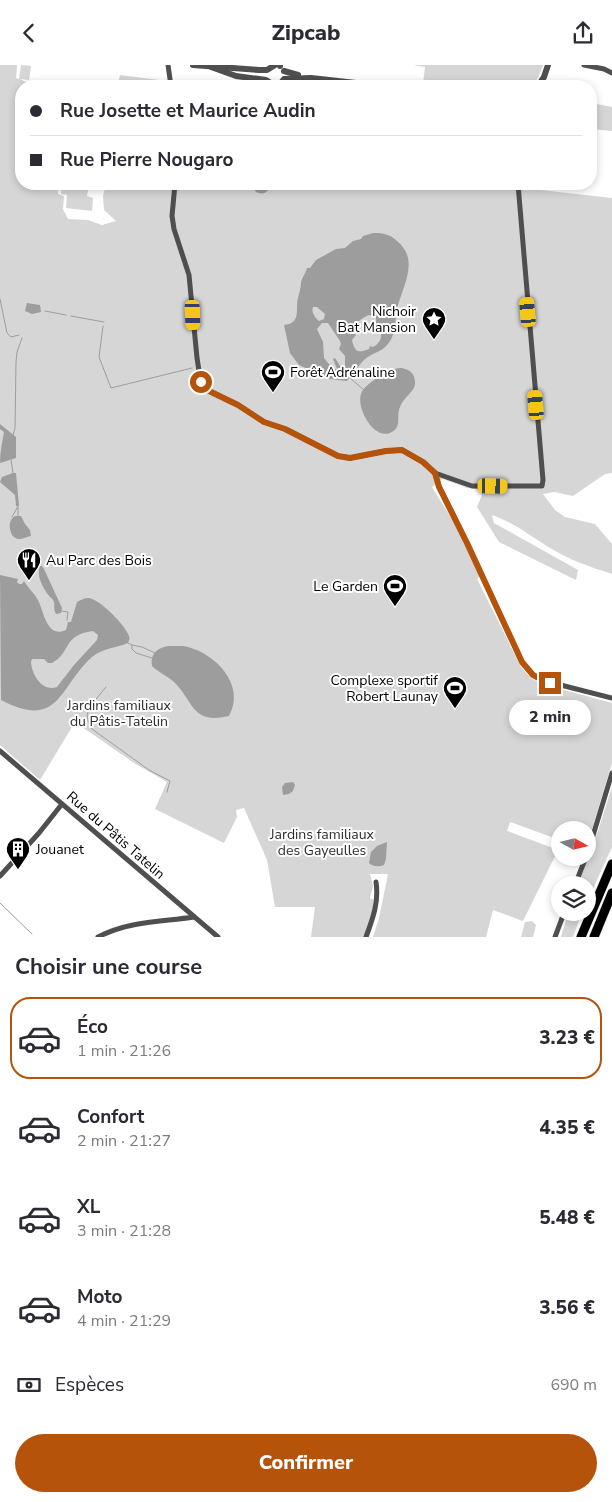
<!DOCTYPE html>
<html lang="fr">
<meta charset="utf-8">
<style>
:root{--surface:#fff;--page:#f2f2f3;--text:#2b2b33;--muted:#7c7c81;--line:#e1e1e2;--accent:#b45309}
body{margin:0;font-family:"Nunito Sans",sans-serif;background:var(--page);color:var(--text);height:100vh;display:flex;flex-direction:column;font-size:19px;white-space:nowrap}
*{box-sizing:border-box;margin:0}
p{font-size:16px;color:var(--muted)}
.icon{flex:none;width:28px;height:28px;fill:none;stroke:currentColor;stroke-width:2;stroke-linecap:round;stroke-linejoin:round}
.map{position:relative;height:872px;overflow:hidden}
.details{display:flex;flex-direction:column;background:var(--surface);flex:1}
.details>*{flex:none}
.banner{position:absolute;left:15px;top:15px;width:582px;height:110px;border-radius:20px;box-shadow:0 2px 8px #0003;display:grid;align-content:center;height:110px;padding:0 15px;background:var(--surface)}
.needle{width:32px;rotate:98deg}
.tools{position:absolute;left:551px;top:756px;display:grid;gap:10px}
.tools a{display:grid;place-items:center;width:45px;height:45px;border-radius:50%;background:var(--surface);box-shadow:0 2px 8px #0003;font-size:25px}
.end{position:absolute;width:22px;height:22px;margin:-11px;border:6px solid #b45309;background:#fff;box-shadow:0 0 0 2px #fff}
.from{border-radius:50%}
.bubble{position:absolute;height:35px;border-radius:18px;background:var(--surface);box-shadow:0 2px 8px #0003;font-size:16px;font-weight:800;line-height:35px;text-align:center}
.car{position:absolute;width:15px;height:30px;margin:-15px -8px;border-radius:6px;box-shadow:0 0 4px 1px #0007;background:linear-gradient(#f5c518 24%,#345 0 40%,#f5c518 0 76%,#345 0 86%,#f5c518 0)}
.banner b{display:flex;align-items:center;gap:18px;height:48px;font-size:19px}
.banner b+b{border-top:1px solid var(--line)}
.banner i{width:12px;height:12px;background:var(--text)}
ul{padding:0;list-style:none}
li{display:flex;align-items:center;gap:15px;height:82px;margin:0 10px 8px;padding:0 5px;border:2px solid transparent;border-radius:20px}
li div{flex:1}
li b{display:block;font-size:19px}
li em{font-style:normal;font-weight:800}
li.on{border-color:var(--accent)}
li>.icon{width:45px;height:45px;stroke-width:1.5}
h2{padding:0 15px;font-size:22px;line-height:60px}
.pay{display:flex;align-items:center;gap:12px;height:55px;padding:0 15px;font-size:19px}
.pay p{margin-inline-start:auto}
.button{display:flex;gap:10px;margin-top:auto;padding:10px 15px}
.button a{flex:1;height:58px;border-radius:30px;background:var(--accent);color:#fff;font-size:20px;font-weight:800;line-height:58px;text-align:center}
header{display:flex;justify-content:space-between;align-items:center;height:65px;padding:0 15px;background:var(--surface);font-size:22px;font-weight:800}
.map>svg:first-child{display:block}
.green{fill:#d6d6d6}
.water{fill:#9d9d9d;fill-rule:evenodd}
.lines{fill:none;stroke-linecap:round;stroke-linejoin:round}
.stream{stroke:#9d9d9d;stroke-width:1}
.trunk-casing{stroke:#dbdbdb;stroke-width:10}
.minor{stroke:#4f4f4f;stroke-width:5}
.tertiary{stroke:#4f4f4f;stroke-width:6}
.trunk{stroke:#000;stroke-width:9}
.route{stroke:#b45309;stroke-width:6}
.labels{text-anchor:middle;stroke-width:4;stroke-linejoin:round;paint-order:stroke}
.poi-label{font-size:14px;fill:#000;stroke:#fff;text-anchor:end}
.park-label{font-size:14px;fill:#2d2d2d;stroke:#fff}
.street-label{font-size:14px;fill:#000;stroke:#fff}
</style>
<header><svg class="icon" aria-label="back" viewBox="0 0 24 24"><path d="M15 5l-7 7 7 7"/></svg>Zipcab<svg class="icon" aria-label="share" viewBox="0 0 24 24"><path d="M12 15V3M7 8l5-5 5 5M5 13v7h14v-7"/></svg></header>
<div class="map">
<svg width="612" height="872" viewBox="0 0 612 872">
<rect width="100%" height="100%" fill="#fff"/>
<g class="green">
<path d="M0,0h17l-1,13 3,1 2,-14 10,1 -2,14 -9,-1 8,4v3h-7v98h37v10l6,2 -1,13 5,10 20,1 14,5 14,-4 -12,-11 -1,-14 2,-8 12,-4h406v4l89,10v275l-7,1 -32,22 -19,-4 -11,2 12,16 10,7 30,7 17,20v30c-22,-7 -42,-14 -62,-26 -20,-12 -35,-25 -58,-33l2,8 84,47 -2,10 -77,-38 -22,-35 5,-12 -3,-6 -12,-1 -24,-9 -11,8 27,44 21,45 -3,3 44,88 10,11 11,6 70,19v60l-24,79v-12h-28v10l-50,-18 -3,9 51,19 -35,71 -30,-11 -7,27h-113l6,-19 9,-44h-18l3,12 -3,12 4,2 -2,15 -8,22h-53l4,-30h-40l-8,-47 -23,-52 -8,2 1,7 -13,26 -69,-34 12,-27 -33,-19 -59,-41 -35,58 -40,-35z"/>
<path d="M413,0h130l-5,13 -7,8h-87l-21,-2 2,-17z"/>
<path d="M120,10l39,5 2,1 46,5h-89z"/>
<path d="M293,15l17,1 4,5h-28z"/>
<path d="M591,38l21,4v24l-21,-2z"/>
<path d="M62,119h27l-2,12 6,2 -1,13 -26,-3 1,-13 -6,-1z"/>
<path d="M612,722v60l-24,53v-15h-10l20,-54z"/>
<path d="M568,848h14l-9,24h-12z"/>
<path d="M532,856l4,4 -3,12h-12l4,-15z"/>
</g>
<g class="water">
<path d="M251,119h22c-5,7 -8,12 -17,8z"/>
<path d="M373,168c10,0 17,1 24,8 23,19 6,44 0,68 -2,11 -1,27 -10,36 -5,7 -16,8 -23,15 -6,6 -10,14 -17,21l-17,-2 -31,-14 -9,-12 -6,-28c18,-2 11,-16 14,-27 1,-5 3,-10 3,-15 1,-6 5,-10 6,-15h3l6,-8 20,-11 9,-1 8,-7 8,-2 2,-3zM313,242h4l8,7 -1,5 -5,2c-4,-3 -8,-9 -6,-14zM369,250l7,2v11l5,4c1,7 -2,12 -8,15l-3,-1 -1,3c-11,4 -14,4 -17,-9l4,-5 -4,-3c1,-8 10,-14 17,-17zM322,258h6l12,18 1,3 -2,5 6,7v9l-2,2 -3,-1 -5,-8 -2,1 4,10h-4l-9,-11 -1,-16 -6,-13z"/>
<path d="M27,238l13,2 1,7 -9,2 -7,-3z"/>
<path d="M402,303c9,2 14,7 13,17 -3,9 -12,13 -15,22 -4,8 2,20 -8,25 -17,10 -36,-23 -31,-38 2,-6 8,-10 13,-14 8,-7 17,-12 28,-12z"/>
<path d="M0,359l16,13v21l-16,5c0,-11 2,-20 4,-31l-4,-3z"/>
<path d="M13,408h3l3,33h-3l-1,-11 -15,-13 2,-5z"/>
<path d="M15,451h6l4,8 5,6 1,6c-7,1 -12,7 -19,-1 -3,-7 -4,-15 3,-19z"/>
<path d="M40,501h2l2,3 18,39 -1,5 -5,1c-3,-5 -1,-7 -2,-12 -1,-3 -3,-4 -5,-6 -6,-8 -13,-20 -9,-30z"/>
<path d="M0,510l18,4 -1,3 2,2h3l2,-3c4,7 10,12 14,19 6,12 9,39 28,30l2,-8h3l6,-20c4,-2 7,-4 11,-4 11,0 38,28 41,38 1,4 0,4 -1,7 -12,5 -25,5 -36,14 -33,29 -32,74 -91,43zM93,566l5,4 -1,5 -23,25 -17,22c-15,5 -25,-12 -26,-25l1,-3h12l4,4h4c20,-11 10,-28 41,-32z"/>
<path d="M168,581c5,0 10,0 15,0 31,5 64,39 46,70 -38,9 -35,-15 -55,-34 -6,-6 -15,-9 -22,-16 -2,-11 4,-18 16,-20z"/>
<path d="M293,717l2,3 -2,6 -4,3 -6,1 -1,-8 3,-4z"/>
<path d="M387,777l-1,17 -2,6c-5,2 -11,2 -15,-2l2,-11 6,-6z"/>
</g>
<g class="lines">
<g class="stream">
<path d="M0,234l7,34 4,4 8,-2"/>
<path d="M45,246l21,4"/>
<path d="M71,251l33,6"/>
<path d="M103,261l-4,31 12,31 81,-20"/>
<path d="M350,313l14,12"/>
<path d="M13,370l2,-7 1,-66 1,-10 5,-14"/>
<path d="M11,395l2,13"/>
<path d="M18,451v-9"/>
<path d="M12,452l6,-11"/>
<path d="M61,546l7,1 -1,8"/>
<path d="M128,578l4,2 10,2 13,6"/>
<path d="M132,580v4l4,4 16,5"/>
<path d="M92,639l14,-17"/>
<path d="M91,641c-6,8 -4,15 1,23l57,41 21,11 -3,11"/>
<path d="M0,838l32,31"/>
</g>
<g class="trunk-casing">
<g id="trunk">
<path d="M581,872l31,-73"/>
<path d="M594,872l18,-44"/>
</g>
</g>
<g class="minor">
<path d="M168,0l3,21"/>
<path d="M584,0l20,4 8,4"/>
<path d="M175,119l-3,32 2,13 15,46 8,83 4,26 4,5 33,16 26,17 21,7 53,27 12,2 36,-7 16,-1 21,12 12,11 37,13h70l1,-6 -25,-296"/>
<path d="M435,408l4,13 28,57 55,119 11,13 8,5 71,18"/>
<path d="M0,686l218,186"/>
<path d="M588,787l24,-79"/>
<path d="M0,811l39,-43 23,-29"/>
<path d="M575,820l11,-28"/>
<path d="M98,872c31,-16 62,-15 96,-20"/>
<path d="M366,872c7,-19 13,-35 10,-55"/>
<path d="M555,872l9,-24"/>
</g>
<g class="tertiary">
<path d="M193,0l66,5h8l8,-5"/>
<path d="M280,0v1"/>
<path d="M211,2l25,9 30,4 8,5 6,-1 4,-5 27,-1 72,8"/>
<path d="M284,6l14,4"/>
<path d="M538,21l6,-9 4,-12"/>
</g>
<use href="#trunk" class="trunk"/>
</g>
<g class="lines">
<path class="route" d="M201,317l4,7 33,16 26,17 21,7 53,27 12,2 36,-7 16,-1 21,12 12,11 4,14 28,56 55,119 11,13 17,8"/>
</g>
<defs>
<g id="sight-pin" transform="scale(1.25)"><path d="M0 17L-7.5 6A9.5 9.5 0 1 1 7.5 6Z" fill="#000" stroke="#fff"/><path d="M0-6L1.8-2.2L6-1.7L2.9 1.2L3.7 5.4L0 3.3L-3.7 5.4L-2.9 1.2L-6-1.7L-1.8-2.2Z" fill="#fff"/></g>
<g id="stadium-pin" transform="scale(1.25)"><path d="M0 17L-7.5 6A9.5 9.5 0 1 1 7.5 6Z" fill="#000" stroke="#fff"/><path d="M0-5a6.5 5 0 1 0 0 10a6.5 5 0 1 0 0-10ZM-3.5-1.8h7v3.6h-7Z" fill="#fff"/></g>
<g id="restaurant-pin" transform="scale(1.25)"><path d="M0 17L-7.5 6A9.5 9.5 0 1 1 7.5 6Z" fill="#000" stroke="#fff"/><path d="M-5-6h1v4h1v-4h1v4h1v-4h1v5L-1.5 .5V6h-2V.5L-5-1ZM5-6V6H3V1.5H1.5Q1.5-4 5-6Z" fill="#fff"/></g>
<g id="building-pin" transform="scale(1.25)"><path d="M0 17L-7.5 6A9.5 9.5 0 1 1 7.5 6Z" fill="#000" stroke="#fff"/><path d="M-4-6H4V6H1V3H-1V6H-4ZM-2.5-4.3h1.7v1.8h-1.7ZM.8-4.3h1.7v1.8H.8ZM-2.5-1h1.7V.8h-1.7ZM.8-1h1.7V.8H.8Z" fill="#fff"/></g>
</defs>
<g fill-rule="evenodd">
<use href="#sight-pin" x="434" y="254"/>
<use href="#stadium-pin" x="273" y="307"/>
<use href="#restaurant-pin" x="29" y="495"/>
<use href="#stadium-pin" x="395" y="521"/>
<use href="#stadium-pin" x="455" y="623"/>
<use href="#building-pin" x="18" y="784"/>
</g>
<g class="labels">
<g class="poi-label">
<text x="416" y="251">Nichoir<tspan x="416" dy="16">Bat Mansion</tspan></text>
<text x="290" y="312" text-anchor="start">Forêt Adrénaline</text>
<text x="46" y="500" text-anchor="start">Au Parc des Bois</text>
<text x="378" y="526">Le Garden</text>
<text x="438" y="620">Complexe sportif<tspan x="438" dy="16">Robert Launay</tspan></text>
<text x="36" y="789" text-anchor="start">Jouanet</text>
</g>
<g class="park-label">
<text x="119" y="645">Jardins familiaux<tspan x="119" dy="16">du Pâtis-Tatelin</tspan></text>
<text x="322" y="774">Jardins familiaux<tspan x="322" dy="16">des Gayeulles</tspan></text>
</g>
<g class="street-label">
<text transform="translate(116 770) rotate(41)" y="5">Rue du Pâtis Tatelin</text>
</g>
</g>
</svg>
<div class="tools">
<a><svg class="needle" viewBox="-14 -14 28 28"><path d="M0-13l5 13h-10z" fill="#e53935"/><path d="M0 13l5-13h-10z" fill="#7c7c81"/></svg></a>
<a><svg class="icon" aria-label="layers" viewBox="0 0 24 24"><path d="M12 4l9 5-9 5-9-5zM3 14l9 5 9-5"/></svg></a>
</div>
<i class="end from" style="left:201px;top:317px"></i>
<i class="end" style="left:550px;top:618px"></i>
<div class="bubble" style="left:509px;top:635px;width:82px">2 min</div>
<i class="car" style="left:528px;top:247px;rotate:355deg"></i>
<i class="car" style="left:193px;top:250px;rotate:178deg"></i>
<i class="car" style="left:536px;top:340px;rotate:355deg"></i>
<i class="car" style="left:493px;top:421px;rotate:91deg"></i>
<div class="banner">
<b><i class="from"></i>Rue Josette et Maurice Audin</b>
<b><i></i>Rue Pierre Nougaro</b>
</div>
</div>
<section class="details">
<h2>Choisir une course</h2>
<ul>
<li class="on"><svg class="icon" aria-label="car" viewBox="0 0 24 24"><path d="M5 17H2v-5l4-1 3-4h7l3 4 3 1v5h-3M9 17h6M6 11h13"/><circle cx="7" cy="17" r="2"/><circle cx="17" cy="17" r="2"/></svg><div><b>Éco</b><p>1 min · 21:26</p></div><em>3.23 €</em></li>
<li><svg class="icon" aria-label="car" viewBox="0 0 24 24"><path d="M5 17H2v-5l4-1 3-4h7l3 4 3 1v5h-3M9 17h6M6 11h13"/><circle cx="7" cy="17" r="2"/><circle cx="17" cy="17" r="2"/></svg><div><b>Confort</b><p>2 min · 21:27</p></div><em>4.35 €</em></li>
<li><svg class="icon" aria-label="car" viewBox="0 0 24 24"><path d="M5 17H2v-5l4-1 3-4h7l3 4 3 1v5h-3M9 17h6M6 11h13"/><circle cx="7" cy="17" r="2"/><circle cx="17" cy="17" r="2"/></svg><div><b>XL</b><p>3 min · 21:28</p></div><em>5.48 €</em></li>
<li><svg class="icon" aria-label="car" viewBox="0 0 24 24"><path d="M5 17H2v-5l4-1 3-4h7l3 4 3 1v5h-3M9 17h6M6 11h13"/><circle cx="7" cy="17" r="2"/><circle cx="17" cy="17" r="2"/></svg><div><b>Moto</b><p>4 min · 21:29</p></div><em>3.56 €</em></li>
</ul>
<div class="pay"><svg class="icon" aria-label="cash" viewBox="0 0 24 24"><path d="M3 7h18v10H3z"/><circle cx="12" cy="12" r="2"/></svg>Espèces<p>690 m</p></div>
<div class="button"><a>Confirmer</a></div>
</section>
